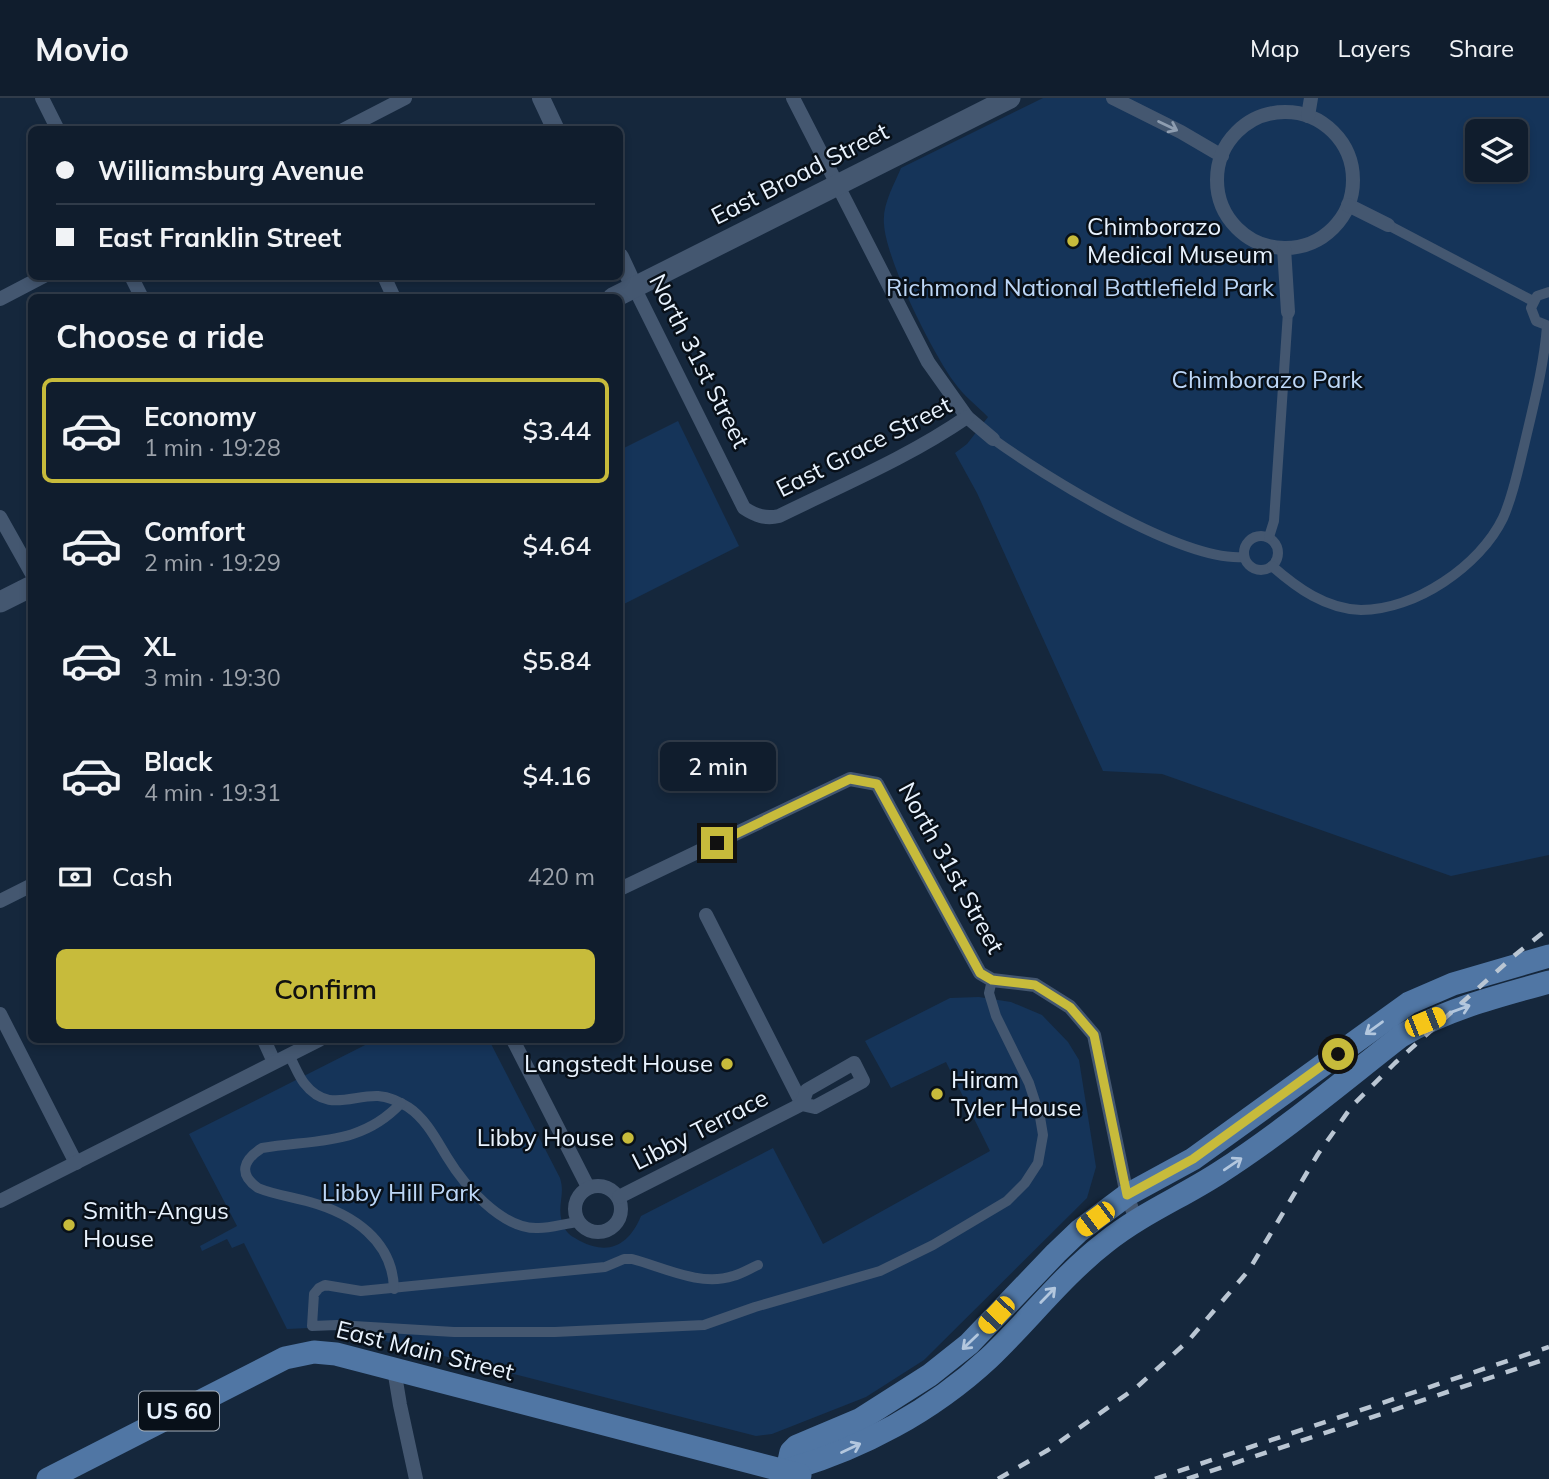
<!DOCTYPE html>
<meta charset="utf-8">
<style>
:root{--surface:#101d2d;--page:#192635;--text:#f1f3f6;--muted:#9ca2aa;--line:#303b49;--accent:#c7bb3b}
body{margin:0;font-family:Mulish,sans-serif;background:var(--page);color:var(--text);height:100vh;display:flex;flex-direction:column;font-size:26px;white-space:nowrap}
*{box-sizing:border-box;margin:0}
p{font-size:23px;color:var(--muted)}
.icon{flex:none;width:38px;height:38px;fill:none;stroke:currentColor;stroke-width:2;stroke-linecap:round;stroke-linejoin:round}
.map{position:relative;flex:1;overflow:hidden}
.details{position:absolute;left:28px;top:196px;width:595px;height:749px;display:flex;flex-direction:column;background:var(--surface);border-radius:10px;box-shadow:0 4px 10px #0003,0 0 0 2px var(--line)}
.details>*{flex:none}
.hud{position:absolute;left:28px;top:28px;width:595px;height:154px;border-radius:10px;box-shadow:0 4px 10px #0003,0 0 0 2px var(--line);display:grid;align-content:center;height:154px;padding:0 28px;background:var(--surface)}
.controls{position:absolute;left:1465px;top:21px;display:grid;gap:14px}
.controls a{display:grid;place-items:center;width:63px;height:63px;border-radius:10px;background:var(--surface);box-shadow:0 4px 10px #0003,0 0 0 2px var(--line);font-size:35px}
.end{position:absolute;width:32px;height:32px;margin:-16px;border:9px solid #c7bb3b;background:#111;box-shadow:0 0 0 4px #111}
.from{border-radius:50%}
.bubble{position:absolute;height:49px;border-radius:10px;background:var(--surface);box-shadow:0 4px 10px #0003,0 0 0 2px var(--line);font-size:23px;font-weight:600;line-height:49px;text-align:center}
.car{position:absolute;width:21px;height:42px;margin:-21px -10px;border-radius:9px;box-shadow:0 0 5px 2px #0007;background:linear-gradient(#f5c518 24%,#345 0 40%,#f5c518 0 76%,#345 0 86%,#f5c518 0)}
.hud b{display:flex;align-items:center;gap:24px;height:66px;font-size:26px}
.hud b+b{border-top:2px solid var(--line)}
.hud i{width:18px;height:18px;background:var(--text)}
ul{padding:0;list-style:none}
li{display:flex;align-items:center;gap:21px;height:105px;margin:0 14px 10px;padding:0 14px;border:4px solid transparent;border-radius:10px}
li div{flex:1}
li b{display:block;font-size:26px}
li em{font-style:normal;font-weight:600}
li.on{border-color:var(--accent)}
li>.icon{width:63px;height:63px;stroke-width:1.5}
h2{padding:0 28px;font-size:32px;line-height:84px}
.pay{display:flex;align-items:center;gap:18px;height:77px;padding:0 28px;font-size:26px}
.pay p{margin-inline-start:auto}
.cta{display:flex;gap:14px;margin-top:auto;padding:14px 28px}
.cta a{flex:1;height:80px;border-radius:10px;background:var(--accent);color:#111;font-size:28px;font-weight:600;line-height:80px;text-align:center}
header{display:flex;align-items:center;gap:42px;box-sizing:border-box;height:98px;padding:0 35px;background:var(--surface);border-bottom:2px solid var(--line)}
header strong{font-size:33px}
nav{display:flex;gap:38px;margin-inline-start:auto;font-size:24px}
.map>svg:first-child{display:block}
.green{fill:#153459;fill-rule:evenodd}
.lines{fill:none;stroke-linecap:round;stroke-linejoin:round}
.pedestrian{stroke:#445770;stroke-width:10}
.minor{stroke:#445770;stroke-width:14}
.tertiary{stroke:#445770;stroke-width:18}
.secondary{stroke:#445770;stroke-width:21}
.primary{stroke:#5076a4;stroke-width:23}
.rail{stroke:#bac6d3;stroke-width:4.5;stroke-dasharray:12 12;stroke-linecap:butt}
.oneway{stroke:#8e9db0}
.oneway2{stroke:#b3c7de}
.route{stroke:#c7bb3b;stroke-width:9}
.poi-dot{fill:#c7bb3b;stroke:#081019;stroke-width:2.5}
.labels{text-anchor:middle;stroke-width:5;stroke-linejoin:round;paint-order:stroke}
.shield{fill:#081019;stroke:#a6afb9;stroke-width:2}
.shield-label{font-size:23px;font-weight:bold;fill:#e9f3fe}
.street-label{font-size:24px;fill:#e9f3fe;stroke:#081019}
.poi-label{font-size:24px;fill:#e9f3fe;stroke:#081019;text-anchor:start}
.park-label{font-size:24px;fill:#bdd7f7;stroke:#081019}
</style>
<header>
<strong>Movio</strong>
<nav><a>Map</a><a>Layers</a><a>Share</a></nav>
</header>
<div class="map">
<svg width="1549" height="1381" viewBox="0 0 1549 1381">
<rect width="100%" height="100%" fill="#15273c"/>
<g class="green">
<path d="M1043,0h506v757l-98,21 -289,-102 -59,-3 -126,-278 -22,-40 12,-9 21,-27c-11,-11 -25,-22 -34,-35 -22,-30 -68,-122 -70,-158 -2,-19 10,-39 17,-56zM1477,33h39v39h-39z"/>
<path d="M678,323l61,125 -119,60v-156z"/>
<path d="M979,899l32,5 31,13 26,27 11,18 17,107 -9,31 -163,162 -58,37 -94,37 -16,2 -425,-109 -44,2 -43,-86 -12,5 -5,-9 -25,12 -2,-5 37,-20 -48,-92 186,-94h114l71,138c6,18 -5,30 4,49 3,7 9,10 16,14 29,15 49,4 61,-25l132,-68 50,96 167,-93 -44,-89 -55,26 -26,-47 85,-43z"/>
</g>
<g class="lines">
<g class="pedestrian">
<path d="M1388,127l145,76"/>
<path d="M1549,194l-12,4 -6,12 5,13 13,5"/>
<path d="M993,341c51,37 189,123 251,118"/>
<circle cx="1261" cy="455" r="17"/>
<path d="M1269,439l5,-16 14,-209"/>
<path d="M1272,468c25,22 54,43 89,44 54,0 119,-44 142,-92 10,-22 15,-48 21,-72 9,-39 20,-80 23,-120"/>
<path d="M289,957c5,9 9,20 15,28 23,30 47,12 74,13 12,1 20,5 30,11 18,12 28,32 39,50 17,28 54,71 89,71 14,1 29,-5 43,-6"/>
<path d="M758,1167c-9,4 -17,9 -25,11 -33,11 -70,-9 -101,-17h-8l-19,8 -244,24 -36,-6 -6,3 -5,6 -2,32 25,-1 117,7h101l149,-7 51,-18 125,-36 53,-26 74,-44 18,-18 13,-20 5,-28 -3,-18 -11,-34 -33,-67 -7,-23 3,-13"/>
<path d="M394,1191c-1,-48 -41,-75 -84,-87 -17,-5 -35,-7 -52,-14 -20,-14 -15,-28 4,-40 53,-9 99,-2 139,-45"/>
</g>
<g class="minor">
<path d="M42,0l16,32"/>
<path d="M793,0l135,264 39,55 26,22"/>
<path d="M1113,0l68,34 41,24"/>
<circle cx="1285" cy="82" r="68"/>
<path d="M1308,18l3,-18"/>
<path d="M343,32l62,-32"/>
<path d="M1348,107l40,20"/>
<path d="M1284,150l4,64"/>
<path d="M131,178l11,22"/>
<path d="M384,178l10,22"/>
<path d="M634,189l110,221c12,8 22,11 35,8 63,-31 130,-59 188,-99"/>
<path d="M0,201l44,-23"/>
<path d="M0,419l32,57"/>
<path d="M620,791l230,-110 27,5 103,189 12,7 43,5 35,22 24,28 33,160 9,25"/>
<path d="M0,803l32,-16"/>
<path d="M706,817l96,189"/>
<path d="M0,916l76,149"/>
<path d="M264,942l10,22"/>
<path d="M513,942l75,147"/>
<circle cx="598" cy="1111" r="23"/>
<path d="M619,1099l183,-93 13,3 48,-26 -9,-18 -47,27 -5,14"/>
<path d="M0,1103l319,-161"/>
<path d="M394,1271l6,36 16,74"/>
</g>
<g class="tertiary">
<path d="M541,0l15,32"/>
<path d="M620,159l14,30"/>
</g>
<g class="secondary">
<path d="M613,200l397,-200"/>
<path d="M0,504l32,-16"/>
</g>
<g class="primary">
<path d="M787,1372l4,-18 6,-6 64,-27 69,-44 39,-31 87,-91 23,-22 48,-36 66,-36 216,-156 44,-19 96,-28"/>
<path d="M787,1372c74,-21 145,-59 202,-112 40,-38 73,-82 117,-116 35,-28 76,-45 113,-69 64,-41 123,-91 182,-137 46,-27 97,-40 148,-54"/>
<path d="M48,1381l237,-121 29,-6 22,2 464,121"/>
</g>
<g class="rail">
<path d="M998,1381l50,-29 89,-63 51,-46 61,-71 69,-116 34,-48 43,-43 120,-108 34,-27"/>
<path d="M1155,1381l394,-132"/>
<path d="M1187,1381l362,-121"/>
</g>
</g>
<defs><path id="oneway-shaft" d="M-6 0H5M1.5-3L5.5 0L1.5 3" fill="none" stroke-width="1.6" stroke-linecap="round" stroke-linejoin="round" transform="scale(1.75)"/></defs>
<use class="oneway" href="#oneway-shaft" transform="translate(1168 28) rotate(26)"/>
<g class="oneway2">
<use href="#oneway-shaft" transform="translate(1460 911) rotate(-20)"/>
<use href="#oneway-shaft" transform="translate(1374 930) rotate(144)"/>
<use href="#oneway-shaft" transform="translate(1233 1066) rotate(-34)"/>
<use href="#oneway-shaft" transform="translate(1048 1197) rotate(-46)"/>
<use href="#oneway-shaft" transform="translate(970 1244) rotate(136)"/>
<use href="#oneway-shaft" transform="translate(851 1350) rotate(-25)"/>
</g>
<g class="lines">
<path class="route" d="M717,745l133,-64 27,5 103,189 12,7 43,5 35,22 24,28 33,160 66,-36 145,-105"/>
</g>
<g class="poi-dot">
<circle cx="1073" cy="143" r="7"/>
<circle cx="727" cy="966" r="7"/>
<circle cx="937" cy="996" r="7"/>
<circle cx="628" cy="1040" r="7"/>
<circle cx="69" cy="1127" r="7"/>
</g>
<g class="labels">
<rect class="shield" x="139" y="1293.5" width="80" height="39" rx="5"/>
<g class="shield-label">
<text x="179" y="1321">US 60</text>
</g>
<g class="street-label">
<text transform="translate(800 76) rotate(-27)" y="8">East Broad Street</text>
<text transform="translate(699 263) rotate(63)" y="8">North 31st Street</text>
<text transform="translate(864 349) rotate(-27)" y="8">East Grace Street</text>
<text transform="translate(951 770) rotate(61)" y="8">North 31st Street</text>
<text transform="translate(700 1032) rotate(-27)" y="8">Libby Terrace</text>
<text transform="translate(425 1253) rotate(14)" y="8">East Main Street</text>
</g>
<g class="poi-label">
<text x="1087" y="137">Chimborazo<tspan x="1087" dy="28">Medical Museum</tspan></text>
<text x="713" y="974" text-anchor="end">Langstedt House</text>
<text x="951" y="990">Hiram<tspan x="951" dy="28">Tyler House</tspan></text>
<text x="614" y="1048" text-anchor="end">Libby House</text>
<text x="83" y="1121">Smith-Angus<tspan x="83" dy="28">House</tspan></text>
</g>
<g class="park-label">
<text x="1080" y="198">Richmond National Battlefield Park</text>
<text x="1267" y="290">Chimborazo Park</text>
<text x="401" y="1103">Libby Hill Park</text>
</g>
</g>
</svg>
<div class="controls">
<a><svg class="icon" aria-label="layers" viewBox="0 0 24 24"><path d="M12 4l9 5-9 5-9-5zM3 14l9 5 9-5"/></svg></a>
</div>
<i class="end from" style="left:1338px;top:956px"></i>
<i class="end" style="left:717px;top:745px"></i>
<div class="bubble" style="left:660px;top:644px;width:116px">2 min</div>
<i class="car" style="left:1425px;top:924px;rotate:68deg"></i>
<i class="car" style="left:1095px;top:1121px;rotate:233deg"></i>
<i class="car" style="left:996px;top:1217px;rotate:223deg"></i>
<div class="hud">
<b><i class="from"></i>Williamsburg Avenue</b>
<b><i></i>East Franklin Street</b>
</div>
<section class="details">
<h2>Choose a ride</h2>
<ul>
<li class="on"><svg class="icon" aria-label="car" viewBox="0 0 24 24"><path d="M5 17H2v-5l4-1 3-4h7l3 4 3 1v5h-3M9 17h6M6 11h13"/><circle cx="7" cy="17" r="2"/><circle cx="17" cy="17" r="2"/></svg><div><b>Economy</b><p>1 min · 19:28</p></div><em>$3.44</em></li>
<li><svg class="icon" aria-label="car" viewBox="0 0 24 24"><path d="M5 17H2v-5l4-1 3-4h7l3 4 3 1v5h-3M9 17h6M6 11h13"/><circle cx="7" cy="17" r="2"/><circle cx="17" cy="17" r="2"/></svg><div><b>Comfort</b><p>2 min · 19:29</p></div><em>$4.64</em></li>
<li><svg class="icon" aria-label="car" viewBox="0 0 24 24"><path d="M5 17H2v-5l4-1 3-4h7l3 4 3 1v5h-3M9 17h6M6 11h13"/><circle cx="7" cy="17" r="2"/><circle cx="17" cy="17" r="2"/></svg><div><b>XL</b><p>3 min · 19:30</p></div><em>$5.84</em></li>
<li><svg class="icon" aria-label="car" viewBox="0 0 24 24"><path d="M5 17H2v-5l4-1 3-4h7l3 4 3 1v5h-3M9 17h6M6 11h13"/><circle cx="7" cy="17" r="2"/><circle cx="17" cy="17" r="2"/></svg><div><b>Black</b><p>4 min · 19:31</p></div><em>$4.16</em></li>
</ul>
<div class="pay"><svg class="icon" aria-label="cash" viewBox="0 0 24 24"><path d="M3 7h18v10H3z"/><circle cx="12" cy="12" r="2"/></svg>Cash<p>420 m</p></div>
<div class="cta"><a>Confirm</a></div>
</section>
</div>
